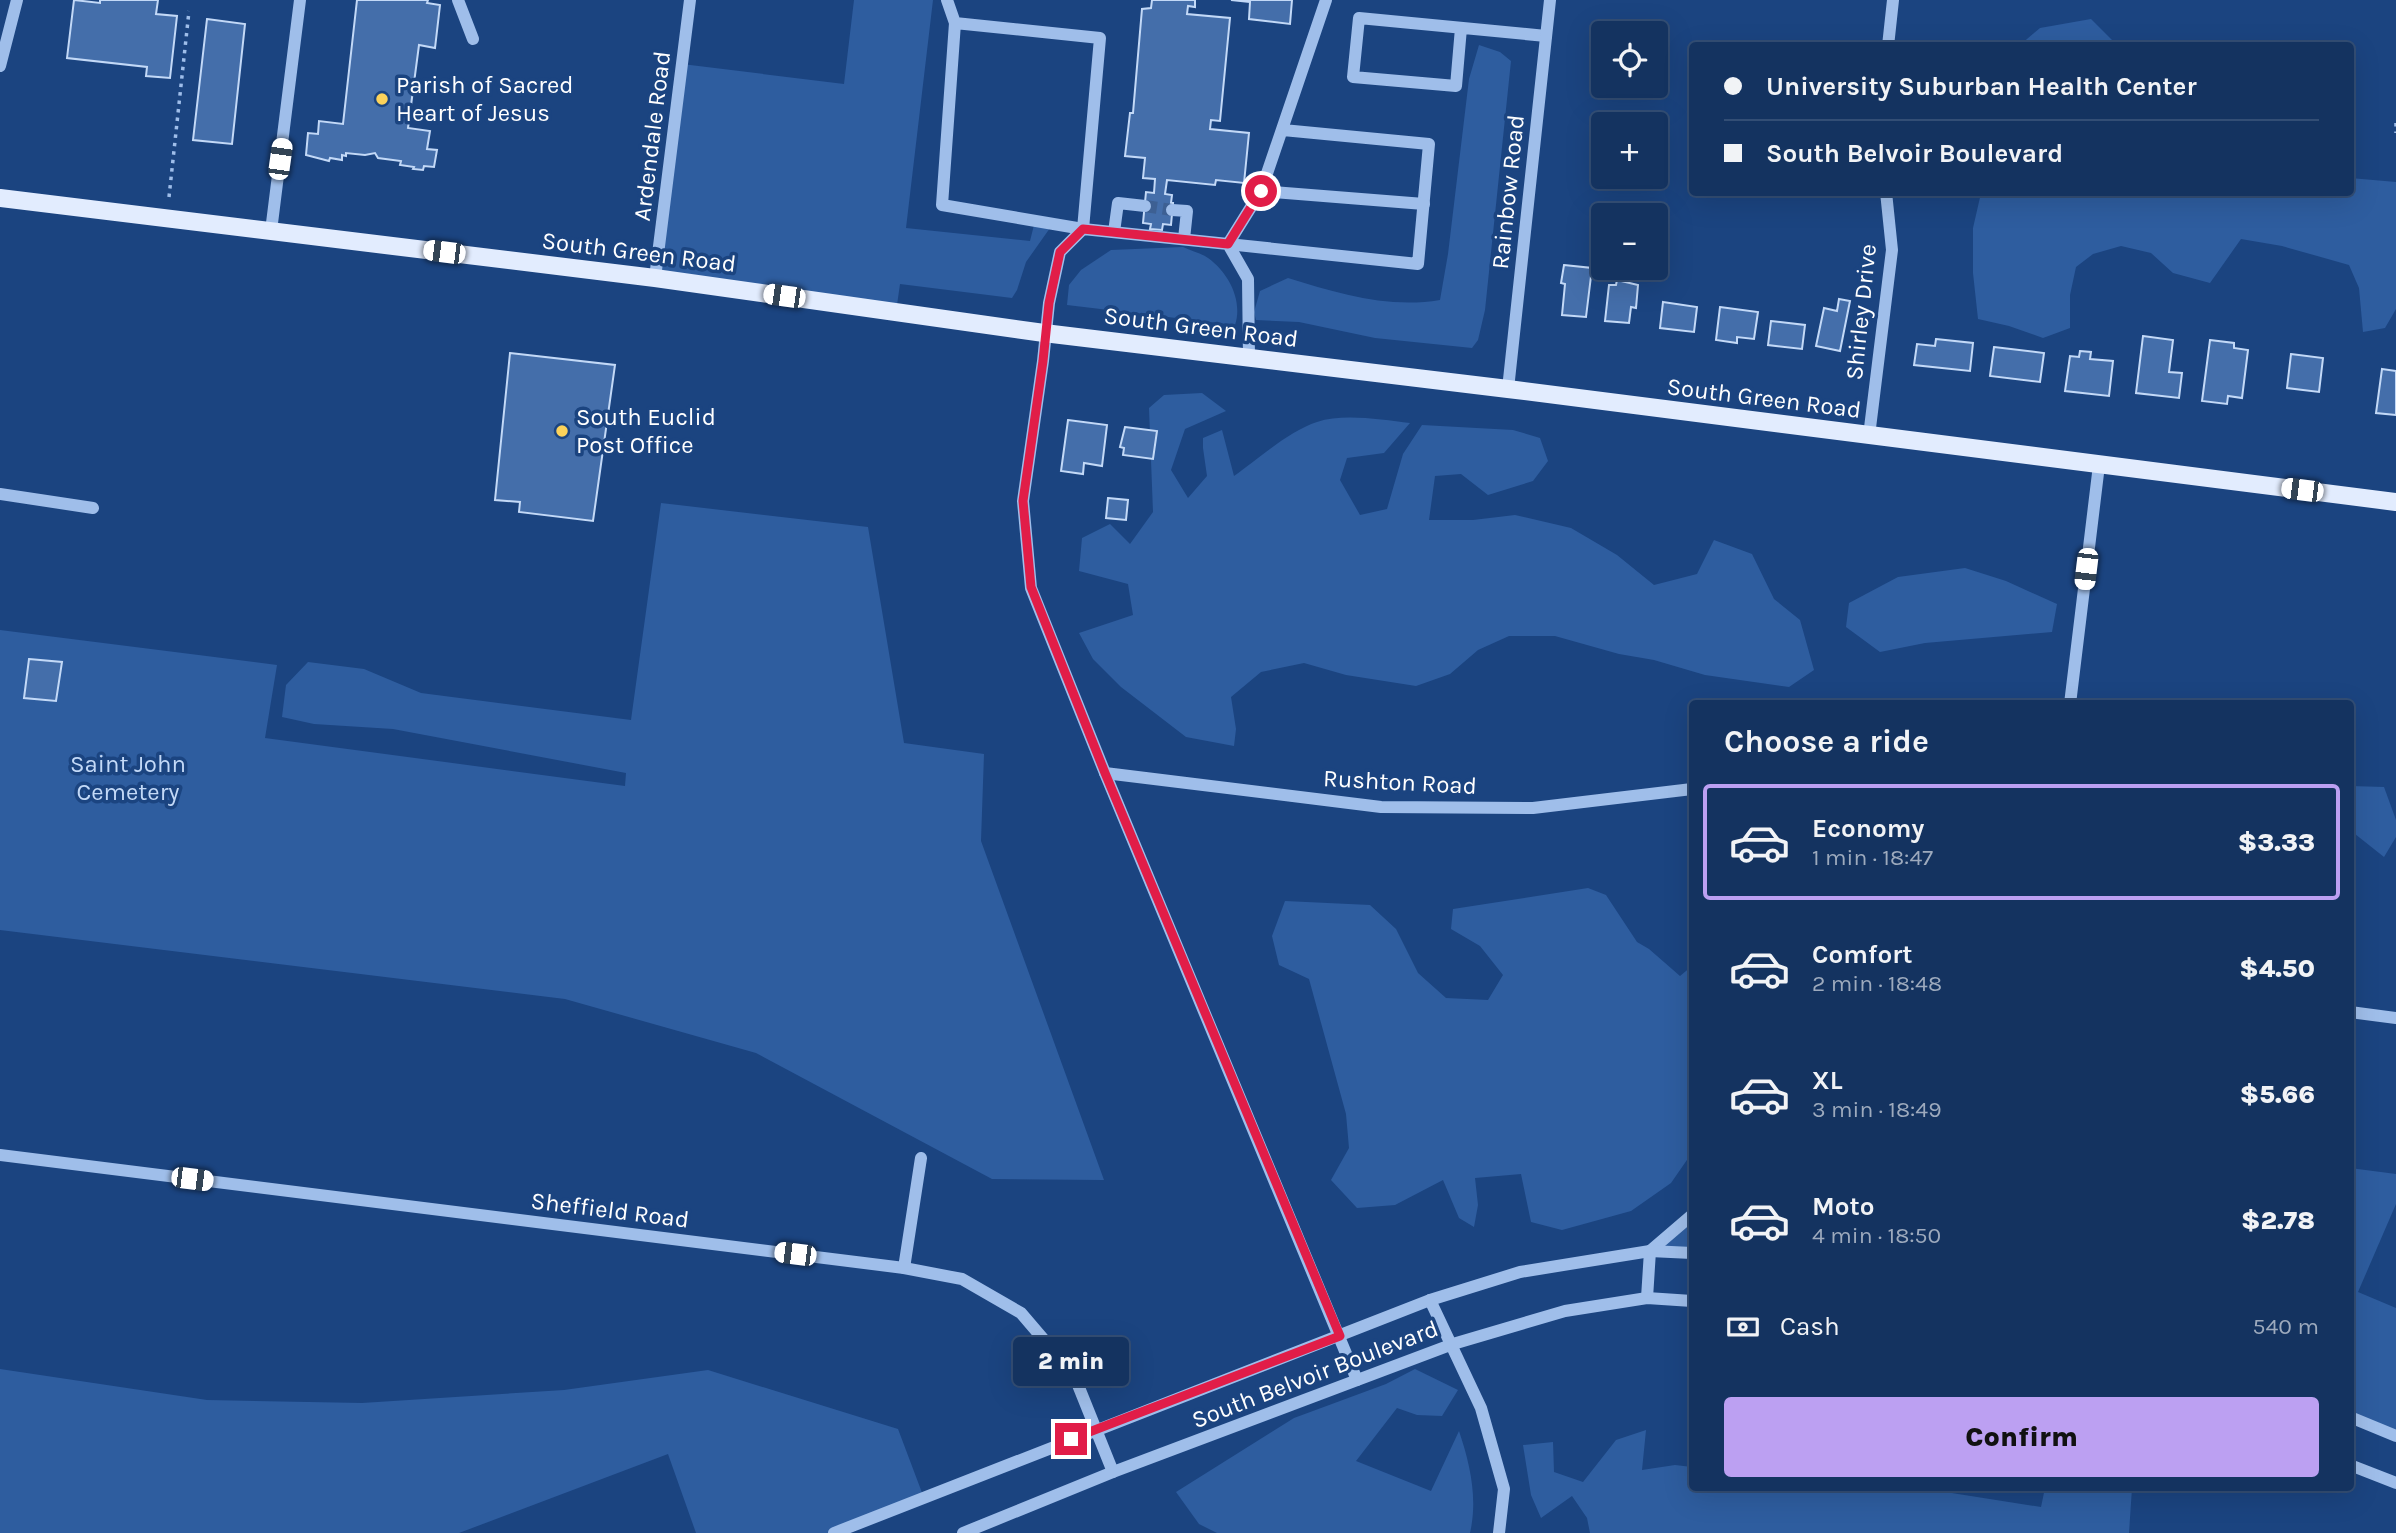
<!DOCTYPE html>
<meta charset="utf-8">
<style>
:root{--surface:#143360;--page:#1d3b66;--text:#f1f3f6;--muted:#9daabd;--line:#334e75;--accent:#bca0f2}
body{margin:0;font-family:Karla,sans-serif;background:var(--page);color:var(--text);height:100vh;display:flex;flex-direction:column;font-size:26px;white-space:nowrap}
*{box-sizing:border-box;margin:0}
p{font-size:23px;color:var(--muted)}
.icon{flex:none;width:38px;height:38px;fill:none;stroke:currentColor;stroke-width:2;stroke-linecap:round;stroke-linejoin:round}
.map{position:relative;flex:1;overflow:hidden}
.details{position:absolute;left:1689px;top:700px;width:665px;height:791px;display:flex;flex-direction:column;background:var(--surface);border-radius:7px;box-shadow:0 7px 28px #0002,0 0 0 2px var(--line)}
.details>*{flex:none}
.top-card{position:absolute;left:1689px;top:42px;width:665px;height:154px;border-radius:7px;box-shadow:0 7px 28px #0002,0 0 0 2px var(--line);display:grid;align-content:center;height:154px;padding:0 35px;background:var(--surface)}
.controls{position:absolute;left:1591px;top:21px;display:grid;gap:14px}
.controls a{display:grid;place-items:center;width:77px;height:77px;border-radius:7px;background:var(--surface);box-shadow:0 7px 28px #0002,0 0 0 2px var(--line);font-size:35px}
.end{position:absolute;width:32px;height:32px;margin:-16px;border:9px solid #e11d48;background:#fff;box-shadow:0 0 0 4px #fff}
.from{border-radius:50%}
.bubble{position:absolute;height:49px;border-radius:7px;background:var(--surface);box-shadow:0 7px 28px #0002,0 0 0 2px var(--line);font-size:23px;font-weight:800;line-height:49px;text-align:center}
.car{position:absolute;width:21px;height:42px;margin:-21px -10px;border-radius:9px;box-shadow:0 0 5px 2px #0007;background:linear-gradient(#fff 24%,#345 0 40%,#fff 0 76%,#345 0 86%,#fff 0)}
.top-card b{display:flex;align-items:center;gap:24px;height:66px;font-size:26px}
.top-card b+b{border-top:2px solid var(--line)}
.top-card i{width:18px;height:18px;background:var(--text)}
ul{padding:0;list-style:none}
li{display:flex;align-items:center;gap:21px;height:116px;margin:0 14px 10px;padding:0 21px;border:4px solid transparent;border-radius:7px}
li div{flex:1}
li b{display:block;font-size:26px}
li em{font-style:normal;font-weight:800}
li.active{border-color:var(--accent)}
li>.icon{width:63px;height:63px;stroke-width:1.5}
h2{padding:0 35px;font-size:32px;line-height:84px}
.pay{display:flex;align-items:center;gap:18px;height:77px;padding:0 35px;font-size:26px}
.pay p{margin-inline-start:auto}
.action{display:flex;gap:14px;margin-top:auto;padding:14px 35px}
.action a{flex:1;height:80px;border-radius:7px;background:var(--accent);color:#111;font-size:28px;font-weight:800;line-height:80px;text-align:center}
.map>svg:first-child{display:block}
.green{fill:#2e5d9f}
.building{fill:#446eaa;stroke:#c3d9f7;stroke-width:2}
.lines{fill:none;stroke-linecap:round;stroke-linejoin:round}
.minor-tunnel{stroke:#3d6093;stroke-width:12;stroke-dasharray:12 6;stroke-linecap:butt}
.path{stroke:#9fbeea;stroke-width:3.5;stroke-dasharray:3.5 5;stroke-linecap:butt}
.minor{stroke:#9fbeea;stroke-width:12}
.major{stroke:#e2ecfe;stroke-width:18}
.route{stroke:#e11d48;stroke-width:9}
.poi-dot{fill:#fbd25b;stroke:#1b4480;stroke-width:2.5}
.labels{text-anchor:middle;stroke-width:7;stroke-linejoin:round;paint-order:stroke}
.poi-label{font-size:24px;fill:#fff;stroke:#1b4480;text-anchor:start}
.street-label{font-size:24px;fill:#fff;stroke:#1b4480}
.park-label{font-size:24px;fill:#c3d9f7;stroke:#1b4480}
</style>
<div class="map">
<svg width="2396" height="1533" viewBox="0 0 2396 1533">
<rect width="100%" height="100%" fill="#1b4480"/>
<g class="green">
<path d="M854,0h79l-27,228 124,13 4,-16 16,3 -24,34 -9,28 -5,8 -112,-14 -4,28 -241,-34 27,-214 162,20z"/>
<path d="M2091,19l26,26h-97l20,-17z"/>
<path d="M1479,45l21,7 11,9 -26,249 -7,30 -6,8 -97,-10 -76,-16 -43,-2 -2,-8 6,-21 28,-13c49,15 100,31 152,22l8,-46 21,-175z"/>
<path d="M2350,178l46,4v127l-11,19 -22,4 -4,-44 -10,-23 -67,-19 -41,-7 -31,44 -37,-10 -22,-20 -30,-7 -28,8 -17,13 -6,28v33l-27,10 -34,-12 -31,-7 -5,-46v-45l8,-35 369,-1z"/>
<path d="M1183,247c8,4 18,6 25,11 21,15 35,43 27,67l-168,-20 2,-20 12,-15 30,-20z"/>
<path d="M1202,393l24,18 -41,18 -14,41 17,28 19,-22 -4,-28v-10l19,-8 12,46c24,-17 55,-45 83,-54 27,-9 65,-2 93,1l-26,30 -37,5 -7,22 20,35 27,-6 16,-55 19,-29 91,5 27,8 8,23 -15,20 -45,14 -27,-21 -26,2 -6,44h44l42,-5 56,13 46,27 37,30 43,-11 17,-34 38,14 22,45 26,21 14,50 -25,17 -84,-12 -51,-15 -35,-6 -64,-18h-46l-31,14 -28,24 -34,12 -70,-11 -42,-12 -43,9 -30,25 5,32 -2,17 -48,-9 -65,-50 -28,-28 -14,-26 54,-18 -5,-31 -49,-13 3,-33 28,-14 20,20 23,-32 -4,-104 15,-13z"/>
<path d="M661,503l207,24 36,216 80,11 -3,87 123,339 -112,-1 -236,-126 -191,-54 -565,-69v-300l277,35 -12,73 360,48 1,-13 -233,-44 -79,-5 -32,-7 4,-32 22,-23 56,7 57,24 210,27z"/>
<path d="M1965,568l41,13 51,23 -5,28 -127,11 -45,9 -34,-25 3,-24 49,-26z"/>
<path d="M2350,786l34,1 12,33v17l-12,20 -34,-27z"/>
<path d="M1588,888l18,7 31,47 12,7 31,27 12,-10v190l-3,1 -18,26 -40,28 -69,19 -31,-8 -10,-48 -46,4 3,27 -4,22 -15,-9 -16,-38 -48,25 -38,3 -26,-28 18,-32 -3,-34 -37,-135 -30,-14 -7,-29 13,-35 85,4 26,24 22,44 28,25 42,2 15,-25 -23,-29 -29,-17 2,-20z"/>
<path d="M2350,1168l46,6v30l-38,88 38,16v128l-46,-19z"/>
<path d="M1692,1215v38l-42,-2z"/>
<path d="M0,1369l207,31 155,3 202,-13 144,-20 190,59 26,69 -90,35h-138l-28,-79 -209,79h-459z"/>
<path d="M1415,1369l43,21 -16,26 -25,-1 -20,-7 -41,53 75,30 28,-60c11,33 19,67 11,102h-253l-18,-9 -23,-32 118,-74 92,-34z"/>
<path d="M1646,1430l-4,40 33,-5 17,2v21h228l121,19 4,-19h87l-3,45h-539l-3,-15 -15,-22 -31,22 -10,-23 -8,-50 30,-3 1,30 29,10 33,-42z"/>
</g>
<g class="building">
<path d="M74,0l26,3v-3h58l-2,14 21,2 -7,62 -24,-2 1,-9 -80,-9z"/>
<path d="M357,0h71l-1,3 13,2 -5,43 -16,-3 -11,83 22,3 -3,18 10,1 -3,17 -10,-1 -1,4 -10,-1 1,-2 -14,-2 1,-4 -23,-3 -3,-5 -10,2 -19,-2v3l-4,-1v5l-12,-2 -1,3 -23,-6 2,-22 10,1 1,-13 24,3z"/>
<path d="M1152,0h43v7l-7,-1 -1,8 43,4 -10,103 -9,-1 -1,9 39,4 -5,50 -28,-3 -1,5 -48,-5 -2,14 7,1 -1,8h2l-2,22 -8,-1 -1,6 -12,-1 1,-5 -8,-1 3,-31 8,1 1,-14 -12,-1 2,-20 -20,-2 5,-43h3l9,-104 9,-1z"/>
<path d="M1231,0h61l-2,24 -41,-5 1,-17z"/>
<path d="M207,19l38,5 -13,120 -39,-4z"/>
<path d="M1564,265l28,3 -6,49 -24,-2 3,-31 -4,-1z"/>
<path d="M1617,280l21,5 -2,23 -5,-1 -2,16 -24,-2 4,-36h7z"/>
<path d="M1839,299l11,2 -10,50 -24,-5 8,-38 13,3z"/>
<path d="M1663,302l34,5 -3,25 -34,-4z"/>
<path d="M1720,307l38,5 -4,27 -17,-2v6l-21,-3z"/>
<path d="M1771,321l34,4 -3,24 -34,-4z"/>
<path d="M2143,336l30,4 -4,32 13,1 -3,25 -43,-5z"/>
<path d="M1936,339l37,4 -3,28 -56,-6 3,-21 18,2z"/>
<path d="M2210,340l24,3v5l14,2 -6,48 -14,-2 -1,8 -25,-3z"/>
<path d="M1994,347l50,6 -4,29 -50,-6z"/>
<path d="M2080,351l11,1 -1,7 23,2 -4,35 -44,-5 5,-35 9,1z"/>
<path d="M510,353l105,12 -22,156 -74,-9 1,-10 -25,-2z"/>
<path d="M2291,354l32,4 -4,34 -32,-4z"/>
<path d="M2382,369l14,2v44l-20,-2z"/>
<path d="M1068,420l39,5 -5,41 -18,-3 -1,11 -22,-3z"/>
<path d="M1125,427l32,4 -4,28 -30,-4 1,-7 -4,-1z"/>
<path d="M1108,498l20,2 -2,20 -20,-2z"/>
<path d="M29,659l33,3 -6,39 -32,-3z"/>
</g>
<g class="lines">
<path class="minor-tunnel" d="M1145,206l27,4"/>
<g class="path">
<path d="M2396,123v10"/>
<path d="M169,197l20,-186"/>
</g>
<g class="minor">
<path d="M458,0l15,39"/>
<path d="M947,0l8,23 -13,182 141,24 17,-191 -145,-15"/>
<path d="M1461,28l-5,58 -103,-9 6,-59 187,18"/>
<path d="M1888,46l5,-46"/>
<path d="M0,66l17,-66"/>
<path d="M1283,130l146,14 -11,120 -190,-20 33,-53 65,-191"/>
<path d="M1261,191l163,13"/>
<path d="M1172,210l15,1 -3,28"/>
<path d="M271,231l29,-231"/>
<path d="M1114,232l4,-29 27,3"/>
<path d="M655,278l35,-278"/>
<path d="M1249,358l-1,-79 -20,-35 -145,-15 -23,23 -11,51 -6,58 -20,140 8,87 74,185 252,607"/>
<path d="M1508,389l42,-389"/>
<path d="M1869,436l23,-186 -6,-58"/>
<path d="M0,494l93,14"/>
<path d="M2070,704l29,-239"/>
<path d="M1105,773l276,34 152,1 159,-19"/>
<path d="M2350,1012l46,6"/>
<path d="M0,1155l904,113 58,11 59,34 53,62 39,97"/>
<path d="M904,1268l17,-110"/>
<path d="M1647,1298l3,-47 42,-36"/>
<path d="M1430,1300l51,108 23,81 -5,44"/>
<path d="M2350,1417l46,19"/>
<path d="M2350,1465l46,18"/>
<path d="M834,1533l596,-233 90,-28 130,-21 42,2"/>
<path d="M963,1533l150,-61 340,-128 112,-33 82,-13 45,3"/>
</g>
<path class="major" d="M0,198l655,80 389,55 464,56 888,113"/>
</g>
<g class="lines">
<path class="route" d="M1071,1439l269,-103 -235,-563 -74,-186 -8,-86 20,-140 6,-58 11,-51 23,-23 145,15 33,-53"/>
</g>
<g class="poi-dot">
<circle cx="382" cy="99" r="7"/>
<circle cx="562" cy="431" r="7"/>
</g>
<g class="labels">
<g class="poi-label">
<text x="396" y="93">Parish of Sacred<tspan x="396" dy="28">Heart of Jesus</tspan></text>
<text x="576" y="425">South Euclid<tspan x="576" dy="28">Post Office</tspan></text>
</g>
<g class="street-label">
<text transform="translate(652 136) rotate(-83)" y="8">Ardendale Road</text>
<text transform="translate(1508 192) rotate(-84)" y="8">Rainbow Road</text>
<text transform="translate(639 252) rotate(7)" y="8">South Green Road</text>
<text transform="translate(1861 312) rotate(-84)" y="8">Shirley Drive</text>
<text transform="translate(1201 327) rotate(7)" y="8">South Green Road</text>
<text transform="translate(1764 398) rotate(7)" y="8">South Green Road</text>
<text transform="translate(1400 782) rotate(3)" y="8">Rushton Road</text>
<text transform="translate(610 1210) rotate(7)" y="8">Sheffield Road</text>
<text transform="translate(1315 1374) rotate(-21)" y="8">South Belvoir Boulevard</text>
</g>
<g class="park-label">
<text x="128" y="772">Saint John<tspan x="128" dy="28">Cemetery</tspan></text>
</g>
</g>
</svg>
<div class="controls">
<a><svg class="icon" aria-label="locate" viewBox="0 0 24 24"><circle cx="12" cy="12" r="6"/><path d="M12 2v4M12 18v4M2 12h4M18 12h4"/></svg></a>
<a>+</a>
<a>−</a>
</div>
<i class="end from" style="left:1261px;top:191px"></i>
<i class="end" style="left:1071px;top:1439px"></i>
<div class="bubble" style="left:1013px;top:1337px;width:116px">2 min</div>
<i class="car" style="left:280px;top:159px;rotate:8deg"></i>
<i class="car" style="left:444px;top:252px;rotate:277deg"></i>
<i class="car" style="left:784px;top:296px;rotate:278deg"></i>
<i class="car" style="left:2302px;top:490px;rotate:277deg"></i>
<i class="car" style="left:2086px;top:569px;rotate:187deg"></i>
<i class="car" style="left:192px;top:1179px;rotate:97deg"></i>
<i class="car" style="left:795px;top:1254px;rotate:277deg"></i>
<div class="top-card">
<b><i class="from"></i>University Suburban Health Center</b>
<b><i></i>South Belvoir Boulevard</b>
</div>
<section class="details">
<h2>Choose a ride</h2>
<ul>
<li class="active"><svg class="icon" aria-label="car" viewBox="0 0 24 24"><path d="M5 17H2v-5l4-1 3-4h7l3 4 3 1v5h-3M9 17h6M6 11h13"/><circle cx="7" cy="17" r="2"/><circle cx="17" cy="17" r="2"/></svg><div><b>Economy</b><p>1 min · 18:47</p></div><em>$3.33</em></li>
<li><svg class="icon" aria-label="car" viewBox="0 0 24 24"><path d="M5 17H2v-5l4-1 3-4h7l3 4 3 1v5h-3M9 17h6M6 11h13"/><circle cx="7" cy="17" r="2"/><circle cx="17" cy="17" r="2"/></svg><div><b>Comfort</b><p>2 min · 18:48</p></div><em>$4.50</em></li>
<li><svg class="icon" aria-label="car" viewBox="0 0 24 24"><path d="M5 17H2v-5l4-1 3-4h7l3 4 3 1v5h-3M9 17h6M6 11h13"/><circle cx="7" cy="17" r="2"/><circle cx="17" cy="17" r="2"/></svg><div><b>XL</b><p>3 min · 18:49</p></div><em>$5.66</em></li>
<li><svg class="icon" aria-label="car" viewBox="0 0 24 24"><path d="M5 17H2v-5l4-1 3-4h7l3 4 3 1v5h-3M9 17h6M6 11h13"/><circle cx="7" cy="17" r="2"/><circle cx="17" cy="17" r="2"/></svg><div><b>Moto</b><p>4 min · 18:50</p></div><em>$2.78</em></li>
</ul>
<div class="pay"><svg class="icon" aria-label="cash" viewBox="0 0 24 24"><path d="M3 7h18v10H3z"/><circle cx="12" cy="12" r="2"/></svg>Cash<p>540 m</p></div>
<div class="action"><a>Confirm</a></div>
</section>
</div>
